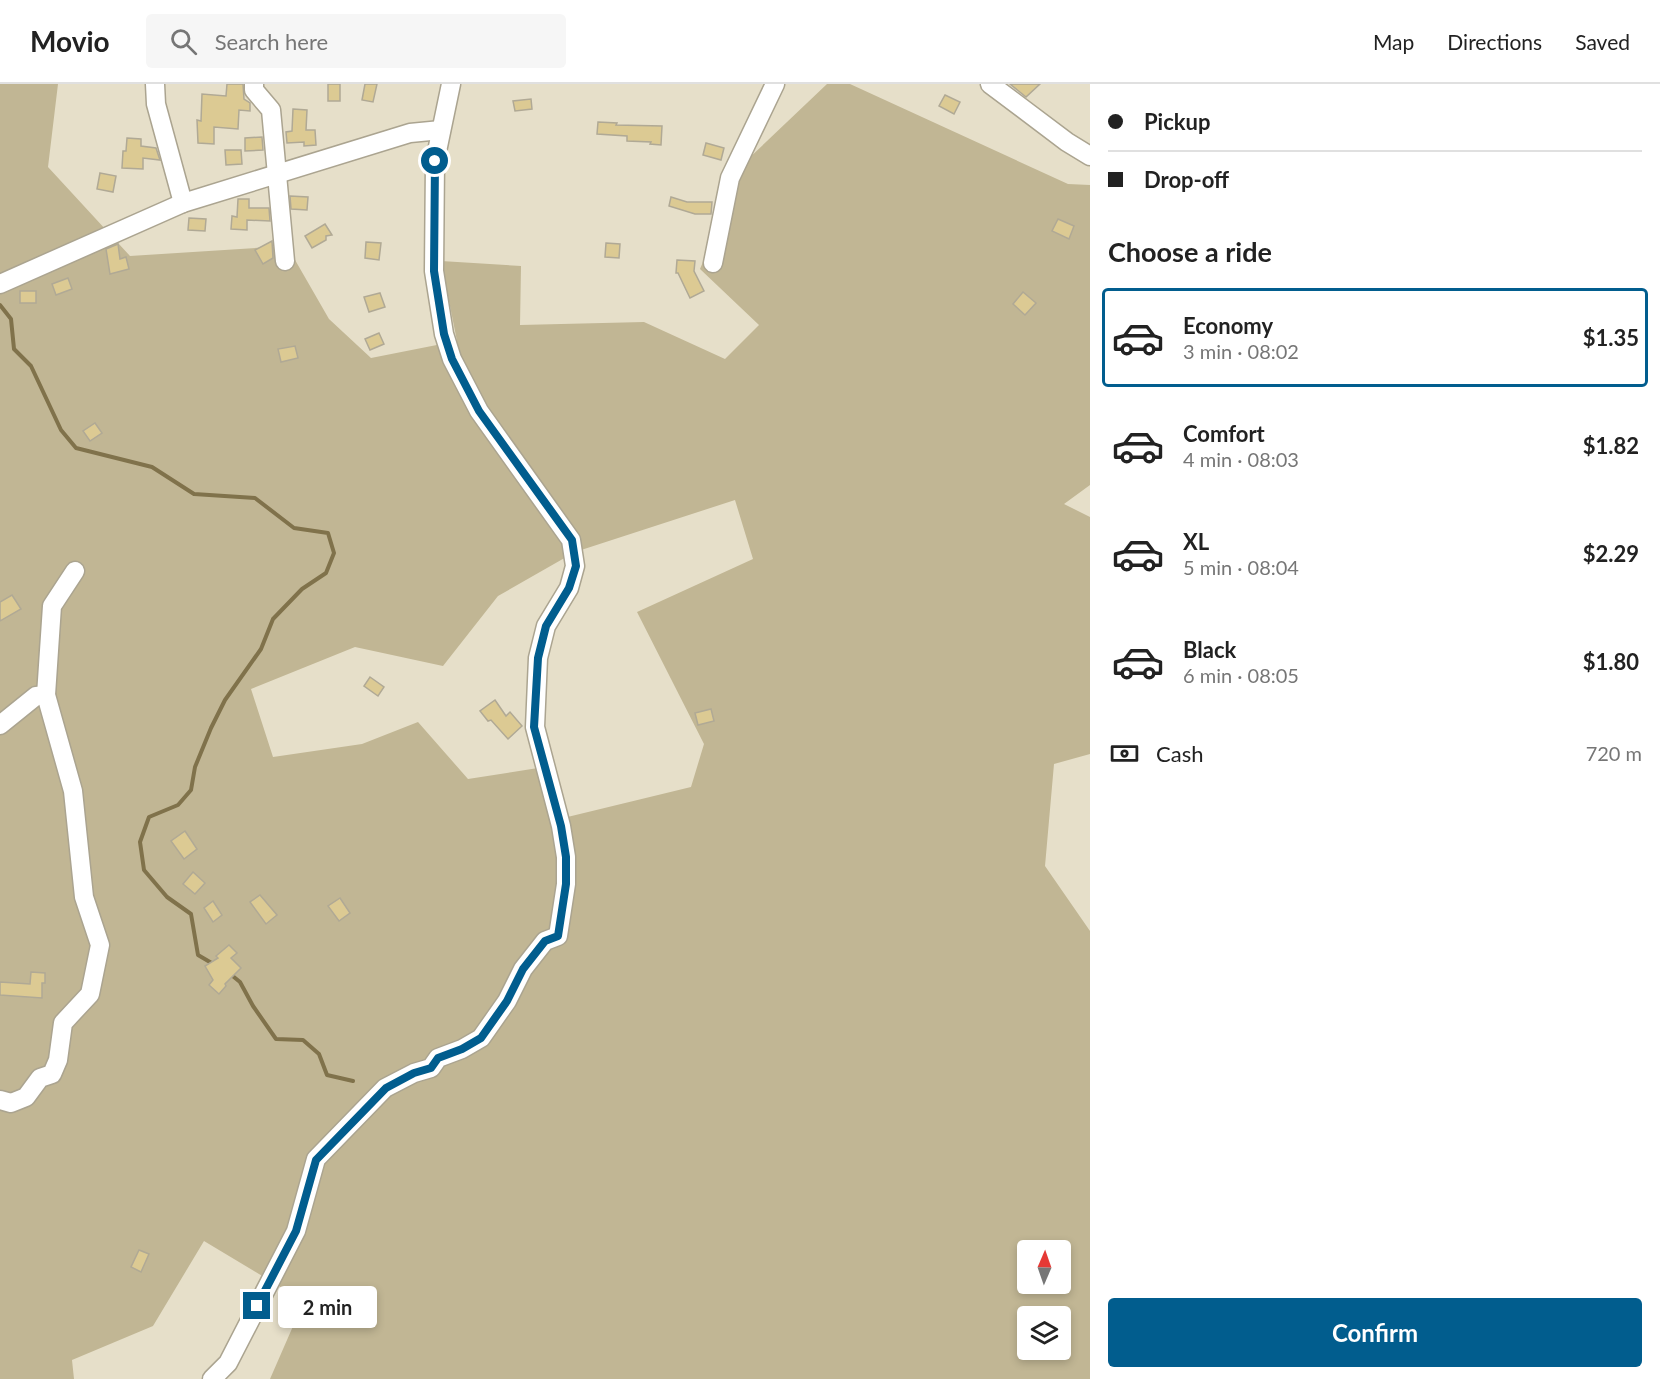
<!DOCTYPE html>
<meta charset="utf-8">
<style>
:root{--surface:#fff;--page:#f6f6f6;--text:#222;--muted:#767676;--line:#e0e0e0;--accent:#015d8e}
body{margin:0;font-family:Lato,sans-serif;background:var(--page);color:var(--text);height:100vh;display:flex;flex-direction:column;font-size:22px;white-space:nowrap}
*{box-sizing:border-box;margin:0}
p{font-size:20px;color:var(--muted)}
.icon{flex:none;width:33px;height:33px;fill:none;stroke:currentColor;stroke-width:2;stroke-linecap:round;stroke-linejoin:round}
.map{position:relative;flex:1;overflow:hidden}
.sheet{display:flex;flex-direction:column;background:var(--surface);width:570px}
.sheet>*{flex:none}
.hud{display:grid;align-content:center;height:132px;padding:0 18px;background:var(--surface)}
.needle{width:39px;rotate:2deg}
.controls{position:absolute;left:1017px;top:1156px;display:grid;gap:12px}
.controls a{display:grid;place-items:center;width:54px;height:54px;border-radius:6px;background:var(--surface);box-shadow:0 3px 9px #0003;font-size:30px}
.end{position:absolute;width:27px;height:27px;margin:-14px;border:8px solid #015d8e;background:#fff;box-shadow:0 0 0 3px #fff}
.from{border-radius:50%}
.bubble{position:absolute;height:42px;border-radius:6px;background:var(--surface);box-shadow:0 3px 9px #0003;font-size:20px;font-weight:700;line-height:42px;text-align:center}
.hud b{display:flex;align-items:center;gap:21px;height:57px;font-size:22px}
.hud b+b{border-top:2px solid var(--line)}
.hud i{width:15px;height:15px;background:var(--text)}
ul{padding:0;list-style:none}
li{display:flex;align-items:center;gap:18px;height:99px;margin:0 12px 9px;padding:0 6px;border:3px solid transparent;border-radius:6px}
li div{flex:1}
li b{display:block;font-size:22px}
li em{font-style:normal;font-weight:700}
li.selected{border-color:var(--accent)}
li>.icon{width:54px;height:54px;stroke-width:1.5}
h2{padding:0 18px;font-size:27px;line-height:72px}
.pay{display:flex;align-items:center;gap:15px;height:66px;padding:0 18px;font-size:22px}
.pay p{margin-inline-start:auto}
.button{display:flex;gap:12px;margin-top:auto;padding:12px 18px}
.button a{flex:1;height:69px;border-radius:6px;background:var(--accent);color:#fff;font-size:24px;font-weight:700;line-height:69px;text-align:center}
header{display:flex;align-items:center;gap:36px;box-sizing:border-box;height:84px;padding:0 30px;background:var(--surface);border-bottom:2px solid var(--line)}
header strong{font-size:28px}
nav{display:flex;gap:33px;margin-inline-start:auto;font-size:21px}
.search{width:420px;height:54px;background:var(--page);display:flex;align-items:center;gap:15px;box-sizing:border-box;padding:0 21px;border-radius:6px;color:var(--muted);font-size:22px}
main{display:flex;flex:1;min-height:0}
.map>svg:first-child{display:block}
.green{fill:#c1b694;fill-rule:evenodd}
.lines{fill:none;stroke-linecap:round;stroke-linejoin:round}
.stream{stroke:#80724b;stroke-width:4}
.building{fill:#dcca93;stroke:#b0a995;stroke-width:1.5}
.minor-casing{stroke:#aba490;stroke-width:21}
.minor{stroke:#fff;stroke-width:18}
.route{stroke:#015d8e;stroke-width:8}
</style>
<header>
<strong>Movio</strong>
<div class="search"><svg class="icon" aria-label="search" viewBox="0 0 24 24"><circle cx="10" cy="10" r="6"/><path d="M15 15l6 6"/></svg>Search here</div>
<nav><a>Map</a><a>Directions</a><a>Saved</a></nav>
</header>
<main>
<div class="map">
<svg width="1090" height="1295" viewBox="0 0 1090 1295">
<rect width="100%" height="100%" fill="#e6dfc9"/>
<path class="green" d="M0,0h58l-10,83 82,89 157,-10 42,73 42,39 86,-17 -16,-80 80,5 -1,59 124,-3 81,37 34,-34 -59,-56 46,-108 81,-77h23l218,100 22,1v300l-26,19 26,13v237l-36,10 -9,102 45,65v448h-820l34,-78 -100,-60 -51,85 -81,34 2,19h-74zM735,416l18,59 -116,53 67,132 -13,43 -140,34 -13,-53 -70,11 -50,-57 -56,22 -89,13 -22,-68 104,-42 88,19 55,-70 77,-44zM1028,1167h32v33h-32zM1028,1233h32v33h-32z"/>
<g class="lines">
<g class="stream">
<path d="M0,221l11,14 3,30 17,17 30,64 15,18 76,19 42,27 61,4 39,30 34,5 6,20 -8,20 -24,16 -29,30 -12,30 -36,51 -14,28 -16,39 -4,23 -13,15 -29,12 -9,25 4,28 23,27 24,17 7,41 17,10"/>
<path d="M229,889l11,9 13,24 23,33 27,1 16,14 8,21 26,6"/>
</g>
</g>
<g class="building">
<path d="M227,0h16l1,15 6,4v8l-11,-1 -1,19 -24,-2v17l-16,-1 -1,-23 4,1 1,-27 24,2z"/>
<rect x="328" y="0" width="12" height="17"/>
<path d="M365,0h12l-4,18 -11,-2z"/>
<path d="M1010,0h30l-14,13z"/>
<path d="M945,11l15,7 -6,12 -15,-8z"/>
<path d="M531,15l1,10 -17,2 -2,-10z"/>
<path d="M293,25l14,1 -1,20h9l1,15 -12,1v-4l-17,1 -1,-11 6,-1z"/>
<path d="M598,38l19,1 -1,2 46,1 -1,19 -11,-1 1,-2 -24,-1v-5l-30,-2z"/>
<path d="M262,53l1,13 -18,1v-13z"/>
<path d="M127,54l14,1v7l15,2 4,12 -17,-2v11l-21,-1 1,-17h3z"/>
<path d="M706,59l18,5 -3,12 -18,-5z"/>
<path d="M225,66h16l1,14 -16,1z"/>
<path d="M100,89l16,3 -3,16 -16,-3z"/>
<path d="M290,112l18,1 -1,13 -16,-1z"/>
<path d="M671,113l16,5h25l-1,12h-16l-26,-8z"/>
<path d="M238,115h11v9h20l1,13 -23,-1v10l-16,-1 1,-13 5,1z"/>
<path d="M189,134l17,1 -1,12 -17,-1z"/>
<path d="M1058,135l16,7 -5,13 -17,-8z"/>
<path d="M325,140l7,11 -6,1v4l-14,8 -7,-12z"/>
<path d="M272,157l1,17 -10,6 -8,-14z"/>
<path d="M366,158l15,1 -2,17 -14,-2z"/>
<path d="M606,159l14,1 -1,14 -14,-1z"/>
<path d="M118,160l2,15 6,-2 3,12 -19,5 -4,-25z"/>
<path d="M677,176l18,1 -1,10 10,20 -14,7 -12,-25h-2z"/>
<path d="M68,194l4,11 -16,6 -4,-11z"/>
<rect x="20" y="207" width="16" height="12"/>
<path d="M1023,208l13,11 -11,12 -12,-11z"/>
<path d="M380,209l5,14 -16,5 -5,-15z"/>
<path d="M379,249l5,11 -14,6 -5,-11z"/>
<path d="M295,262l3,12 -17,4 -3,-13z"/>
<path d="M95,339l7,10 -12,8 -7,-10z"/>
<path d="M12,511l9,14 -21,12v-19z"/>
<path d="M370,593l14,10 -6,9 -14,-10z"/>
<path d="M495,616l11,16 4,-4 12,14 -14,13 -17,-19 -3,1 -8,-10z"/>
<path d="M711,625l3,12 -16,4 -3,-12z"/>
<path d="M185,747l12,18 -13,10 -13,-18z"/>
<path d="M193,788l12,11 -10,11 -12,-10z"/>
<path d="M260,811l17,20 -11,9 -16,-22z"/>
<path d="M340,814l10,15 -11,8 -11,-15z"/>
<path d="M213,817l9,14 -9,7 -9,-14z"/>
<path d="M229,861l8,8 -6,5 10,10 -16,16 1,2 -7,8 -10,-9 4,-5 -8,-14 13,-8 -2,-2z"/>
<path d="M31,888l14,1v10h-3v15l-42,-3v-13l30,2z"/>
<path d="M139,1166l10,4 -8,18 -10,-5z"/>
</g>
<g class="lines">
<g class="minor-casing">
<g id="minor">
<path d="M155,0l1,20 27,99"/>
<path d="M254,0v6l17,20 14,151"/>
<path d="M990,0l77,58 23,14"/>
<path d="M713,179l17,-85 45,-94"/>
<path d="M0,200l183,-81 227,-70 31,-3"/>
<path d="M0,641l36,-29 10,-1"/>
<path d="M0,1016l11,3 15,-6 14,-19 12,-4 6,-14 5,-37 27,-29 10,-49 -16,-48 -11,-106 -27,-96 6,-89 23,-35"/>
<path d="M212,1295l16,-16 68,-132 20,-72 69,-71 29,-15 17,-5 7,-10 24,-9 19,-11 26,-37 16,-32 22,-28 13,-5 8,-52v-27l-5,-31 -26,-99 3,-69 8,-32 23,-38 6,-22 -4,-26 -92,-129 -27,-52 -8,-25 -10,-63 1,-110 16,-77"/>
</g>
</g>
<use href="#minor" class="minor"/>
</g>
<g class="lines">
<path class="route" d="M257,1222l39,-75 20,-71 70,-72 28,-15 17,-5 7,-10 24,-9 19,-11 26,-37 16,-32 22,-28 13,-5 8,-52v-27l-5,-31 -27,-99 4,-69 8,-32 23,-38 7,-22 -4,-26 -93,-129 -27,-52 -8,-25 -10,-63 1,-110"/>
</g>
</svg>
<div class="controls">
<a><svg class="needle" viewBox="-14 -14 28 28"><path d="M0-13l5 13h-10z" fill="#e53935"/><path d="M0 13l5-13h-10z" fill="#767676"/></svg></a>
<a><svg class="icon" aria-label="layers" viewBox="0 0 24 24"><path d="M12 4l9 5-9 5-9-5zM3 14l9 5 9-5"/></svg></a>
</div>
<i class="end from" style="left:435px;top:77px"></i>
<i class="end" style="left:257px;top:1222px"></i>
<div class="bubble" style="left:278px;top:1202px;width:99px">2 min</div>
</div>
<section class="sheet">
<div class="hud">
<b><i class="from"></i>Pickup</b>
<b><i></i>Drop-off</b>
</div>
<h2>Choose a ride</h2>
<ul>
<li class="selected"><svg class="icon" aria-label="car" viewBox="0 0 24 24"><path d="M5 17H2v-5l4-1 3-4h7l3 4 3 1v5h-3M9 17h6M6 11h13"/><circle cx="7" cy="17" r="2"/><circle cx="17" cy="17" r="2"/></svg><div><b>Economy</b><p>3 min · 08:02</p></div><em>$1.35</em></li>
<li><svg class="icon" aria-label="car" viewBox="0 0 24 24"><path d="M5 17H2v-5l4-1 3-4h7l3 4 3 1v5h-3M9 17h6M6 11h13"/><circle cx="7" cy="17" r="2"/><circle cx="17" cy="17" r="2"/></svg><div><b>Comfort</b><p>4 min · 08:03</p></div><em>$1.82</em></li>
<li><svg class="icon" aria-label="car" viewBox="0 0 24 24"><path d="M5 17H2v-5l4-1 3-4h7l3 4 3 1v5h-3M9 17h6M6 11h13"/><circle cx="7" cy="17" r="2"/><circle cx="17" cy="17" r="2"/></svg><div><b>XL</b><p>5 min · 08:04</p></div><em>$2.29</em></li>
<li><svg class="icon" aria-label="car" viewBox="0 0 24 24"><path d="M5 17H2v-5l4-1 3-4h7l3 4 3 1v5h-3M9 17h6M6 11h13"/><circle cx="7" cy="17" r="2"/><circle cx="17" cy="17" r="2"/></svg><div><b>Black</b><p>6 min · 08:05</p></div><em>$1.80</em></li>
</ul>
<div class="pay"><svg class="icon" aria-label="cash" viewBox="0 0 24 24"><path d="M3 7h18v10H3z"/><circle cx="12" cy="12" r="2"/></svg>Cash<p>720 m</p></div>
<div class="button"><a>Confirm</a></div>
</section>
</main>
